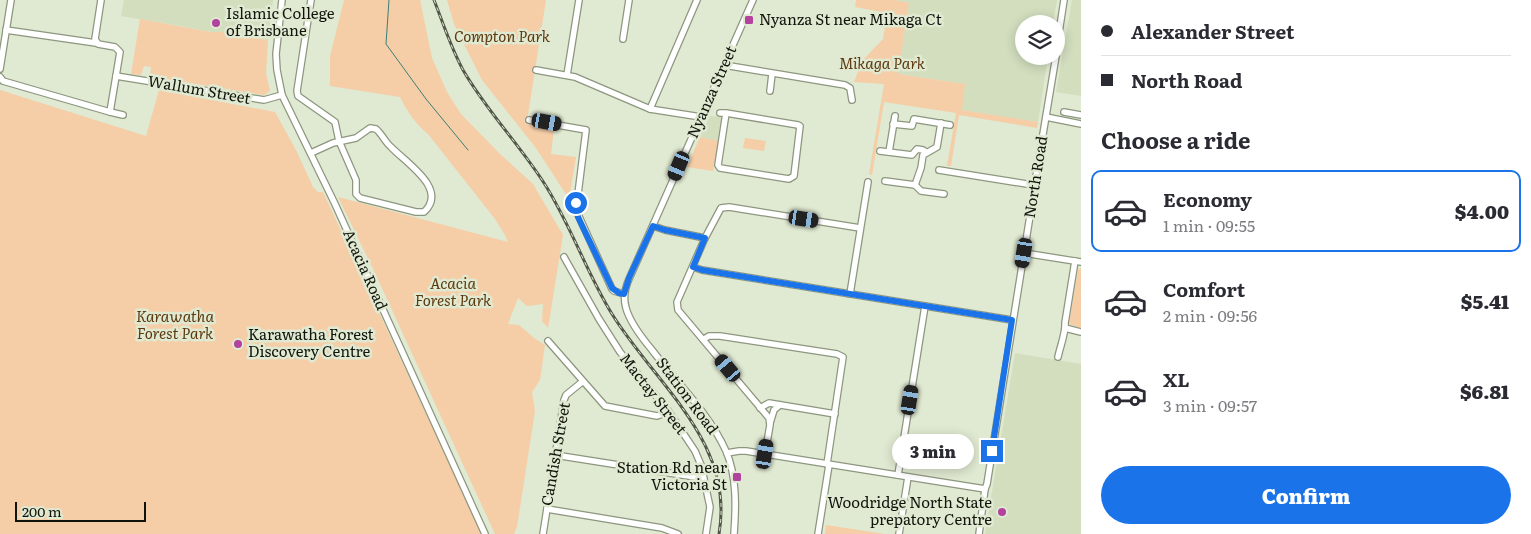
<!DOCTYPE html>
<meta charset="utf-8">
<style>
:root{--surface:#fff;--page:#f7f7f7;--text:#2b2b33;--muted:#7c7c81;--line:#e1e1e2;--accent:#1a73e8}
body{margin:0;font-family:Literata,serif;background:var(--page);color:var(--text);height:100vh;display:flex;flex-direction:column;font-size:19px;white-space:nowrap}
*{box-sizing:border-box;margin:0}
p{font-size:16px;color:var(--muted)}
.icon{flex:none;width:28px;height:28px;fill:none;stroke:currentColor;stroke-width:2;stroke-linecap:round;stroke-linejoin:round}
.map{position:relative;flex:1;overflow:hidden}
.drawer{display:flex;flex-direction:column;background:var(--surface);width:450px}
.drawer>*{flex:none}
.banner{display:grid;align-content:center;height:110px;padding:0 20px;background:var(--surface)}
.controls{position:absolute;left:1015px;top:15px;display:grid;gap:10px}
.controls a{display:grid;place-items:center;width:50px;height:50px;border-radius:50%;background:var(--surface);box-shadow:0 2px 12px #0003;font-size:25px}
.scale{position:absolute;left:15px;bottom:12px;width:131px;box-sizing:border-box;padding-left:5px;border:2px solid #11140c;border-top:0;font-size:14px;line-height:18px;white-space:nowrap;color:#11140c;-webkit-text-stroke:4px #e0e9d1;paint-order:stroke}
.end{position:absolute;width:22px;height:22px;margin:-11px;border:6px solid #1a73e8;background:#fff;box-shadow:0 0 0 2px #fff}
.from{border-radius:50%}
.bubble{position:absolute;height:35px;border-radius:18px;background:var(--surface);box-shadow:0 2px 12px #0003;font-size:16px;font-weight:800;line-height:35px;text-align:center}
.car{position:absolute;width:15px;height:30px;margin:-15px -8px;border-radius:6px;box-shadow:0 0 4px 1px #0007;background:linear-gradient(#222 24%,#8ab4d8 0 40%,#222 0 76%,#8ab4d8 0 86%,#222 0)}
.banner b{display:flex;align-items:center;gap:18px;height:48px;font-size:19px}
.banner b+b{border-top:1px solid var(--line)}
.banner i{width:12px;height:12px;background:var(--text)}
ul{padding:0;list-style:none}
li{display:flex;align-items:center;gap:15px;height:82px;margin:0 10px 8px;padding:0 10px;border:2px solid transparent;border-radius:10px}
li div{flex:1}
li b{display:block;font-size:19px}
li em{font-style:normal;font-weight:800}
li.active{border-color:var(--accent)}
li>.icon{width:45px;height:45px;stroke-width:1.5}
h2{padding:0 20px;font-size:22px;line-height:60px}
.cta{display:flex;gap:10px;margin-top:auto;padding:10px 20px}
.cta a{flex:1;height:58px;border-radius:30px;background:var(--accent);color:#fff;font-size:20px;font-weight:800;line-height:58px;text-align:center}
main{display:flex;flex:1;min-height:0}
.map>svg:first-child{display:block}
.built{fill:#d2debe}
.green{fill:#f5cda7}
.lines{fill:none;stroke-linecap:round;stroke-linejoin:round}
.stream{stroke:#398076;stroke-width:1}
.minor-casing{stroke:#8d967f;stroke-width:8}
.minor{stroke:#fff;stroke-width:5.5}
.rail-casing{stroke:#52574a;stroke-width:3}
.rail{stroke:#e0e9d1;stroke-width:1;stroke-dasharray:4;stroke-linecap:butt}
.route{stroke:#1a73e8;stroke-width:6}
.poi-dot{fill:#b3429f;stroke:#e0e9d1;stroke-width:2}
.labels{text-anchor:middle;stroke-width:5;stroke-linejoin:round;paint-order:stroke}
.poi-label{font-size:15px;fill:#11140c;stroke:#e0e9d1;text-anchor:start}
.park-label{font-size:15px;font-style:italic;fill:#5d390f;stroke:#e0e9d1}
.street-label{font-size:15px;fill:#11140c;stroke:#e0e9d1}
</style>
<main>
<div class="map">
<svg width="1081" height="534" viewBox="0 0 1081 534">
<rect width="100%" height="100%" fill="#e0e9d1"/>
<g class="built">
<path d="M124,0h149l-5,40 -45,-8h-12l-30,-6 -60,-10z"/>
<path d="M895,0h162l-4,24h-29v32h24l-10,66 -77,-12 4,-26 -67,-10 11,-71z"/>
<path d="M1072,0h9v96l-25,-4z"/>
<path d="M710,116l13,1 -4,24 -19,-4z"/>
<path d="M1015,353l66,11v170h-96z"/>
</g>
<g class="green">
<path d="M344,0h76l12,58 15,34 14,22 39,40 33,30 30,51 -15,93 -6,-7 1,-17 -16,2 -9,-8 -10,26 11,1 15,13 11,7 -5,35 -8,12 3,19 -18,116 -3,7h-19l-120,-261 -37,-76 170,45 -3,-7 -10,-16 -67,-85c-13,-11 -20,-21 -28,-37l-70,-11v-30z"/>
<path d="M447,0h99l-19,121 9,2 1,4 2,2 9,-2 6,2 -3,25 25,3 -7,42 -33,-51 -54,-68 -28,-56z"/>
<path d="M856,0h39l14,3 -11,71 67,10 -3,26 76,12 -1,6 -78,-13 -8,51h-4l9,-53 -72,-11 -12,73 -3,-1 15,-90 -30,-2 8,-21 21,-22 4,-26 -32,-6z"/>
<path d="M140,19l71,13h12l45,8 -2,33 4,18 -6,4 -111,-18 -3,-3 1,-7 -7,-1 -3,9 -10,-1z"/>
<path d="M0,90l146,46 13,-46 116,22 21,38 17,37 5,5h5l159,342h-482z"/>
<path d="M700,137l19,4 -6,30 -26,-4z"/>
<path d="M745,138l21,3 -2,10 -21,-3z"/>
<path d="M1081,268v60l-12,-4 9,-54z"/>
<path d="M826,525l59,9h-60z"/>
</g>
<g class="lines">
<path class="stream" d="M389,0l-3,44 40,55 42,51"/>
<g class="minor-casing">
<g id="minor">
<path d="M282,0l-6,54 1,16 5,25 53,109 150,330"/>
<path d="M6,30l90,13"/>
<path d="M623,39l6,-39"/>
<path d="M1056,52l8,-52"/>
<path d="M724,65l121,20 5,3 2,12"/>
<path d="M0,69l11,-69"/>
<path d="M536,70l39,7 75,32 51,8"/>
<path d="M567,75l12,-75"/>
<path d="M116,76l148,24 18,-5"/>
<path d="M0,77l3,4 107,31 10,-60 -5,-5 -17,-3 -3,-5 6,-39"/>
<path d="M770,91l2,-17"/>
<path d="M650,109l47,-109"/>
<path d="M110,112l13,3"/>
<path d="M1064,112l17,3"/>
<path d="M720,113h6l72,12 2,1 -6,50 -5,3 -69,-11 -2,-3 8,-52"/>
<path d="M1046,117l35,7"/>
<path d="M529,120l57,10 -10,80 36,79 2,2 10,3"/>
<path d="M893,124l19,2 2,-7 36,6"/>
<path d="M880,151l32,4 5,-6 6,1 3,2"/>
<path d="M889,152l6,-36"/>
<path d="M311,153l22,-10 23,-5 14,-10 6,1c6,5 9,13 15,18 14,15 58,42 33,65h-8l-56,-14 -4,-4v-14l-17,-39 -4,-19 -37,-26 -1,-5 14,-91"/>
<path d="M939,170l94,15"/>
<path d="M885,181l30,4 6,-17 2,-13 14,-8 4,-24"/>
<path d="M915,185l6,6 23,3"/>
<path d="M653,226l12,4 40,8"/>
<path d="M1024,253l57,9"/>
<path d="M564,257l35,62 21,33 49,60 26,39 6,14 9,42 -4,27"/>
<path d="M693,267l9,3 310,50"/>
<path d="M850,294l18,-112"/>
<path d="M1065,328l16,4"/>
<path d="M704,339l5,-3h11l117,18 6,3 -16,107"/>
<path d="M548,341l57,65 52,10 12,-4"/>
<path d="M1058,357c2,-10 8,-25 7,-34l10,-62"/>
<path d="M760,408l9,-5 66,11"/>
<path d="M770,423l4,-13 6,-5"/>
<path d="M727,453l12,-2h7l239,38"/>
<path d="M765,454l5,-29 -1,-7 -91,-108 -1,-8 28,-64 16,-30 8,-1 131,21"/>
<path d="M555,455l140,22h8"/>
<path d="M898,475l27,-169"/>
<path d="M547,509l115,19 16,6"/>
<path d="M543,534l21,-134 2,-5 16,-13"/>
<path d="M734,534c2,-26 3,-58 -8,-83 -17,-38 -49,-68 -74,-101 -10,-12 -22,-27 -26,-42 -3,-10 -1,-20 3,-29l124,-279"/>
<path d="M818,534l11,-69"/>
<path d="M899,534l9,-57"/>
<path d="M979,534l6,-45 2,-5 46,-287v-12l3,-9 20,-120"/>
</g>
</g>
<use href="#minor" class="minor"/>
<g class="rail-casing">
<path id="rail" d="M434,0c9,23 17,48 29,70 23,40 56,74 81,113 27,42 42,89 68,131 44,71 123,128 107,220"/>
</g>
<use href="#rail" class="rail"/>
</g>
<g class="lines">
<path class="route" d="M576,203l2,14 34,71 7,5 5,1 5,-16 24,-52 12,4 40,8 -12,29 9,3 310,50 -20,131"/>
</g>
<g class="poi-dot">
<rect x="744" y="15" width="10" height="10" rx="2.5"/>
<circle cx="216" cy="23" r="5"/>
<circle cx="238" cy="344" r="5"/>
<rect x="732" y="472" width="10" height="10" rx="2.5"/>
<circle cx="1002" cy="512" r="5"/>
</g>
<g class="labels">
<g class="poi-label">
<text x="226" y="19">Islamic College<tspan x="226" dy="17">of Brisbane</tspan></text>
<text x="759" y="25">Nyanza St near Mikaga Ct</text>
<text x="248" y="340">Karawatha Forest<tspan x="248" dy="17">Discovery Centre</tspan></text>
<text x="727" y="473" text-anchor="end">Station Rd near<tspan x="727" dy="17">Victoria St</tspan></text>
<text x="992" y="508" text-anchor="end">Woodridge North State<tspan x="992" dy="17">prepatory Centre</tspan></text>
</g>
<g class="park-label">
<text x="502" y="42">Compton Park</text>
<text x="882" y="69">Mikaga Park</text>
<text x="453" y="289">Acacia<tspan x="453" dy="17">Forest Park</tspan></text>
<text x="175" y="322">Karawatha<tspan x="175" dy="17">Forest Park</tspan></text>
</g>
<g class="street-label">
<text transform="translate(199 90) rotate(10)" y="5">Wallum Street</text>
<text transform="translate(712 92) rotate(-66)" y="5">Nyanza Street</text>
<text transform="translate(1036 177) rotate(-81)" y="5">North Road</text>
<text transform="translate(365 270) rotate(66)" y="5">Acacia Road</text>
<text transform="translate(653 394) rotate(52)" y="5">Mactay Street</text>
<text transform="translate(687 396) rotate(53)" y="5">Station Road</text>
<text transform="translate(556 454) rotate(-80)" y="5">Candish Street</text>
</g>
</g>
</svg>
<div class="controls">
<a><svg class="icon" aria-label="layers" viewBox="0 0 24 24"><path d="M12 4l9 5-9 5-9-5zM3 14l9 5 9-5"/></svg></a>
</div>
<div class="scale">200 m</div>
<i class="end from" style="left:576px;top:203px"></i>
<i class="end" style="left:992px;top:451px"></i>
<div class="bubble" style="left:892px;top:434px;width:82px">3 min</div>
<i class="car" style="left:547px;top:122px;rotate:100deg"></i>
<i class="car" style="left:679px;top:166px;rotate:203deg"></i>
<i class="car" style="left:804px;top:219px;rotate:99deg"></i>
<i class="car" style="left:1024px;top:253px;rotate:189deg"></i>
<i class="car" style="left:728px;top:368px;rotate:320deg"></i>
<i class="car" style="left:910px;top:400px;rotate:9deg"></i>
<i class="car" style="left:765px;top:454px;rotate:9deg"></i>
</div>
<section class="drawer">
<div class="banner">
<b><i class="from"></i>Alexander Street</b>
<b><i></i>North Road</b>
</div>
<h2>Choose a ride</h2>
<ul>
<li class="active"><svg class="icon" aria-label="car" viewBox="0 0 24 24"><path d="M5 17H2v-5l4-1 3-4h7l3 4 3 1v5h-3M9 17h6M6 11h13"/><circle cx="7" cy="17" r="2"/><circle cx="17" cy="17" r="2"/></svg><div><b>Economy</b><p>1 min · 09:55</p></div><em>$4.00</em></li>
<li><svg class="icon" aria-label="car" viewBox="0 0 24 24"><path d="M5 17H2v-5l4-1 3-4h7l3 4 3 1v5h-3M9 17h6M6 11h13"/><circle cx="7" cy="17" r="2"/><circle cx="17" cy="17" r="2"/></svg><div><b>Comfort</b><p>2 min · 09:56</p></div><em>$5.41</em></li>
<li><svg class="icon" aria-label="car" viewBox="0 0 24 24"><path d="M5 17H2v-5l4-1 3-4h7l3 4 3 1v5h-3M9 17h6M6 11h13"/><circle cx="7" cy="17" r="2"/><circle cx="17" cy="17" r="2"/></svg><div><b>XL</b><p>3 min · 09:57</p></div><em>$6.81</em></li>
</ul>
<div class="cta"><a>Confirm</a></div>
</section>
</main>
